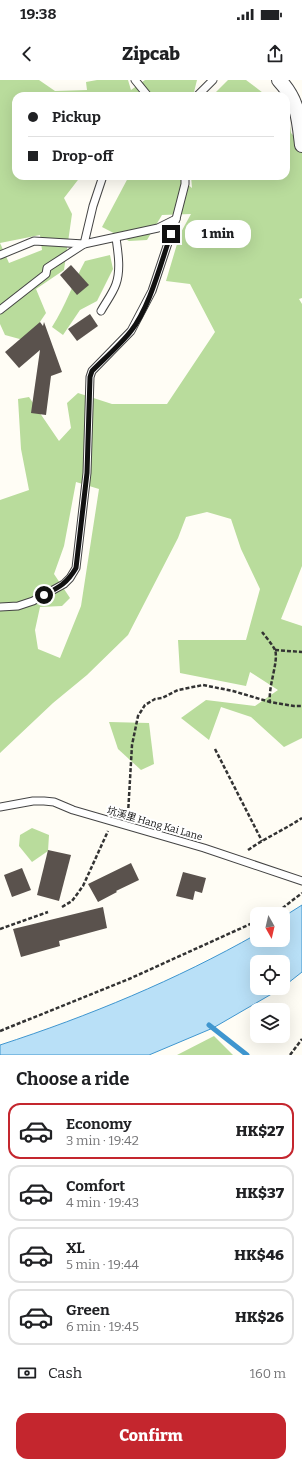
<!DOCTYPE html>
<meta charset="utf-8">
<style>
:root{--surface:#fff;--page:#f6f6f6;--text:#202124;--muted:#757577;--line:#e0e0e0;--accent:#c4262e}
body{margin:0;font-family:Bitter,"Noto Sans TC",serif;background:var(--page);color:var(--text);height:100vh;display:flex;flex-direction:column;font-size:15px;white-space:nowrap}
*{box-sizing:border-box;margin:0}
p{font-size:13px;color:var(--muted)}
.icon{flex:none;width:22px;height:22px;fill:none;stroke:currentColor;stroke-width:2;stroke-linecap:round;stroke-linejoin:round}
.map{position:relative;height:975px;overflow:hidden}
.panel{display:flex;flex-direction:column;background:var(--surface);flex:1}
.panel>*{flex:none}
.hud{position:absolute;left:12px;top:12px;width:278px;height:88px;border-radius:12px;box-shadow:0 4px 16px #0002;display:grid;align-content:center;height:88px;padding:0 16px;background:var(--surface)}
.needle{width:26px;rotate:172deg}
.fabs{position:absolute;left:250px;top:827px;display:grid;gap:8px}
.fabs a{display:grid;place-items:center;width:40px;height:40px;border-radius:8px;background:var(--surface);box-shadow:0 4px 16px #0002;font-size:20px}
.end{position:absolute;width:18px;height:18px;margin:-9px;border:5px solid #111;background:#fff;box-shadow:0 0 0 2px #fff}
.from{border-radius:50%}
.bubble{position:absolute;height:28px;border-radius:12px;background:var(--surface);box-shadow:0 4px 16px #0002;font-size:13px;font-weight:800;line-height:28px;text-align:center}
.hud b{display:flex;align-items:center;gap:14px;height:38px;font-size:15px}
.hud b+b{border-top:1px solid var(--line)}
.hud i{width:10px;height:10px;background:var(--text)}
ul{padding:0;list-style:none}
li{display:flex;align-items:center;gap:12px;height:56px;margin:0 8px 6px;padding:0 8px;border:2px solid var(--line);border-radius:12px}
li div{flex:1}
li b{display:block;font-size:15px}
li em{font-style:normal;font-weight:800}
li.selected{border-color:var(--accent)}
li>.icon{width:36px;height:36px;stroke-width:1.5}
h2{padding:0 16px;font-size:18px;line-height:48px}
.pay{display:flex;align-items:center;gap:10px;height:44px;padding:0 16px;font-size:15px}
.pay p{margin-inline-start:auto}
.action{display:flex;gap:8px;margin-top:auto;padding:8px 16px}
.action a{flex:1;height:46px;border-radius:12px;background:var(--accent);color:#fff;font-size:16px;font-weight:800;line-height:46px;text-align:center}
.status{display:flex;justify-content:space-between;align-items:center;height:28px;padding:0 20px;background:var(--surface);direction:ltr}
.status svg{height:11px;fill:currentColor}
header{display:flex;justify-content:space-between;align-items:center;height:52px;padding:0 16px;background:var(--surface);font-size:18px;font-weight:800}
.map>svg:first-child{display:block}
.forest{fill:#b9dc9c;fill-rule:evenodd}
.water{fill:#b9e0f7;stroke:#3f96cf}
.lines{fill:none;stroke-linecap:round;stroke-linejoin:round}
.stream{stroke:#3f96cf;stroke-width:5}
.building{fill:#5a524d}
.lane-casing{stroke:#444;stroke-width:9}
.street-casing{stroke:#444;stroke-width:16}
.path{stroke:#333;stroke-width:2.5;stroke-dasharray:4 2;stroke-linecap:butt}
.lane{stroke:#fff;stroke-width:7}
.street{stroke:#fff;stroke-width:14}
.route{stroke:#111;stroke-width:5}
.labels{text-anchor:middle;stroke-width:4;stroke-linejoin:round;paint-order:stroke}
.street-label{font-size:10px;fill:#111;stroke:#fff}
</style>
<div class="status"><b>19:38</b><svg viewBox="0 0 49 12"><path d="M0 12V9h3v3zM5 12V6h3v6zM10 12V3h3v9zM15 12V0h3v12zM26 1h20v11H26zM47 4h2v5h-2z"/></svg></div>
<header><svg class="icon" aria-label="back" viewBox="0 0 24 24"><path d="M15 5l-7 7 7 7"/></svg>Zipcab<svg class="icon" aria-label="share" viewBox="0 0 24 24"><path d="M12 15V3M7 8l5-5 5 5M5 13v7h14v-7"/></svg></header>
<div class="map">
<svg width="302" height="975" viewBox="0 0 302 975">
<rect width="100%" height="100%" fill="#fffdf5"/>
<g class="forest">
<path d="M0,0h39l16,11 32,-1 -1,-8 11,-2h31l3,10 14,-10h52l-4,16h-177v80h65l-17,22 8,16 -8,56 -28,19 10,24 -19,28 -22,-6 -5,-11zM40,155l2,15 -33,13 -9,-20z"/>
<path d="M228,0h18l21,16h-55z"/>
<path d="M286,31l2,1 3,21 11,12v153l-3,1 3,5v262l-21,53 21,7v112l-18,9 -33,-30 -30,-10 -12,33 -28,-22 25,-18 49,6 23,-16 -28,-18 -4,14 -66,-13 -2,-33h68l14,-51 -19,-40 -10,-30 -24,-7 -21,5 -8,21 -50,97 -41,40 -34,28 -53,50v-253l29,-10 -8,-41 -3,-50 11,-2 30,44 12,-13 -4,-25 11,-10 34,11h55l48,-72 -25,-48 -24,-3 14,-47 11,-20 -29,1 -15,25 -18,1 -27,-14 27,-51h48l15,12 -1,-12h95zM76,402l23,7 -18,117 -21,52 -22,-9 -3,-19 5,-23 22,-1 8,-8 -16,-24 10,-28z"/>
<path d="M110,175l3,14 -16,32 -17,9 -17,25 -11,-8c14,-22 21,-44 33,-66z"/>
<path d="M109,642l40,1 5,41 -13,6 -23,-21z"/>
<path d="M32,748l17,7 -1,16 -16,11 -13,-16 1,-11z"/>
<path d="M214,956l19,19h-57h1z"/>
</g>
<path class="water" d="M302,825v67l-19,15v-25h-26v26h25l-69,40 -64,27h-149v-10c89,-29 176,-65 257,-111v6h26v-23z"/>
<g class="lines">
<path class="stream" d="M209,945l38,30"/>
</g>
<g class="building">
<path d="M71,185l18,20 -12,10 -17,-20z"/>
<path d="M90,234l8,12 -21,15 -9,-12z"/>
<path d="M40,242l3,4 1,-4 18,50 -11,4 -5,39 -15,-2 9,-63 -21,18 -14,-16z"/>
<path d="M48,770l23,5 -12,46 -22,-6z"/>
<path d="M131,783l8,17 -23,11 1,1 -19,10 -10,-18z"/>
<path d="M22,788l9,22 -19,7 -8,-22z"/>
<path d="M183,792l23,6 -4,15 -7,-2 -2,9 -17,-4z"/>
<path d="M103,827l4,21 -48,13 1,5 -39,11 -8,-28z"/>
</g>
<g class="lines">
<g class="lane-casing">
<g id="lane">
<path d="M135,0l13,16"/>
<path d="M197,16l16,-16"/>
<path d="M84,164l9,-38 10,-30"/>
<path d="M0,175l34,-14 50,3"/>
<path d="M0,230l46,-36 1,-6 37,-24 74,-16 18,-9"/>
<path d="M101,231c5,-9 12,-18 15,-27 5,-14 2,-32 0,-46"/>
<path d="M0,527l18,-1 15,-5 31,-17 6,-6 6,-10 11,-95 3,-96 2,-6 39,-40 21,-40 24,-72 9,-35v-8"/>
<path d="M0,727l33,-6h11l10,1 19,8 131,38 98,33"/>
</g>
</g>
<g class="street-casing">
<path id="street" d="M279,0c19,20 20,39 23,65"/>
</g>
<g class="path">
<path d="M262,552c4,5 10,12 13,18 4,11 -7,36 -5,52l24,4h8"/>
<path d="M275,570l27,2"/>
<path d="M215,669l47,92"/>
<path d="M128,734l4,-69 6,-29 7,-11 10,-6 7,-1 16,-8 25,-5 30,6 37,11"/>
<path d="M248,770c17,-12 36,-20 54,-32"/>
<path d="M62,827l10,-6 11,-15 25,-55"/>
<path d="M272,834l8,-4 22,-17"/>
<path d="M0,849l48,-17"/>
<path d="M0,951l129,-52 128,-58"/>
<path d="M290,975l12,-16"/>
</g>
<use href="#lane" class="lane"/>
<use href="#street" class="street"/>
</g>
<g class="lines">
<path class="route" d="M44,515c16,-8 23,-12 32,-27l11,-95 3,-96 2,-6c13,-13 28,-26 39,-40 19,-24 30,-69 40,-97"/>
</g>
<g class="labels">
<g class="street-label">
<text transform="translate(155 743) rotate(16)" y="4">坑溪里 Hang Kai Lane</text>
</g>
</g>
</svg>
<div class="fabs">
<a><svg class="needle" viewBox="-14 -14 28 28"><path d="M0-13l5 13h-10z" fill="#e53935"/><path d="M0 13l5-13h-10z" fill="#757577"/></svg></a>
<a><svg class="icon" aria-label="locate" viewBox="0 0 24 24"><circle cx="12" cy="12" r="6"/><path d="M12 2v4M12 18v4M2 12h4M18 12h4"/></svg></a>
<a><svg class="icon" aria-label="layers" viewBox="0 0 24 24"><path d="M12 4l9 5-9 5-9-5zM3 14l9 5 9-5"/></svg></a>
</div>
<i class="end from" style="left:44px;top:515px"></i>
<i class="end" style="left:171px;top:154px"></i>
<div class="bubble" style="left:185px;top:140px;width:66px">1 min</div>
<div class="hud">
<b><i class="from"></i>Pickup</b>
<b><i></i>Drop-off</b>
</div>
</div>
<section class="panel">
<h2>Choose a ride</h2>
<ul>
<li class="selected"><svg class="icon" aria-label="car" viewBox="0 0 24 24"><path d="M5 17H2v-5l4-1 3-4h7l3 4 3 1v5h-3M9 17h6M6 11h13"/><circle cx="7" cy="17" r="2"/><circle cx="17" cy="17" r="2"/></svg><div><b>Economy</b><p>3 min · 19:42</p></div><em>HK$27</em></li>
<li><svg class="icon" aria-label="car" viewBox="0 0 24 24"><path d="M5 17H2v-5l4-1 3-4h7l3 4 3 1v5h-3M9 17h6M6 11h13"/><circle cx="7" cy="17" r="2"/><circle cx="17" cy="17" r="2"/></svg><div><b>Comfort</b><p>4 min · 19:43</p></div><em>HK$37</em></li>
<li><svg class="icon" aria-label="car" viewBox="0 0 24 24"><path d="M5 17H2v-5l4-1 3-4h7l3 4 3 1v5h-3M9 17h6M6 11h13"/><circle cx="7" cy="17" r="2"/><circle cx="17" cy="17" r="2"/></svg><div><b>XL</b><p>5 min · 19:44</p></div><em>HK$46</em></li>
<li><svg class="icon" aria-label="car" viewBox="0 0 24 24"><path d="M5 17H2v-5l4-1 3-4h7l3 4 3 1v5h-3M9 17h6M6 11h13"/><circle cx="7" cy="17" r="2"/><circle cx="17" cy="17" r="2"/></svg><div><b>Green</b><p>6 min · 19:45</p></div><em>HK$26</em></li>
</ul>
<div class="pay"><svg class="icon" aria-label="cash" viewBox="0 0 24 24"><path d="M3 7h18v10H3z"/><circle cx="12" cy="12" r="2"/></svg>Cash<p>160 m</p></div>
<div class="action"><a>Confirm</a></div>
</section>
